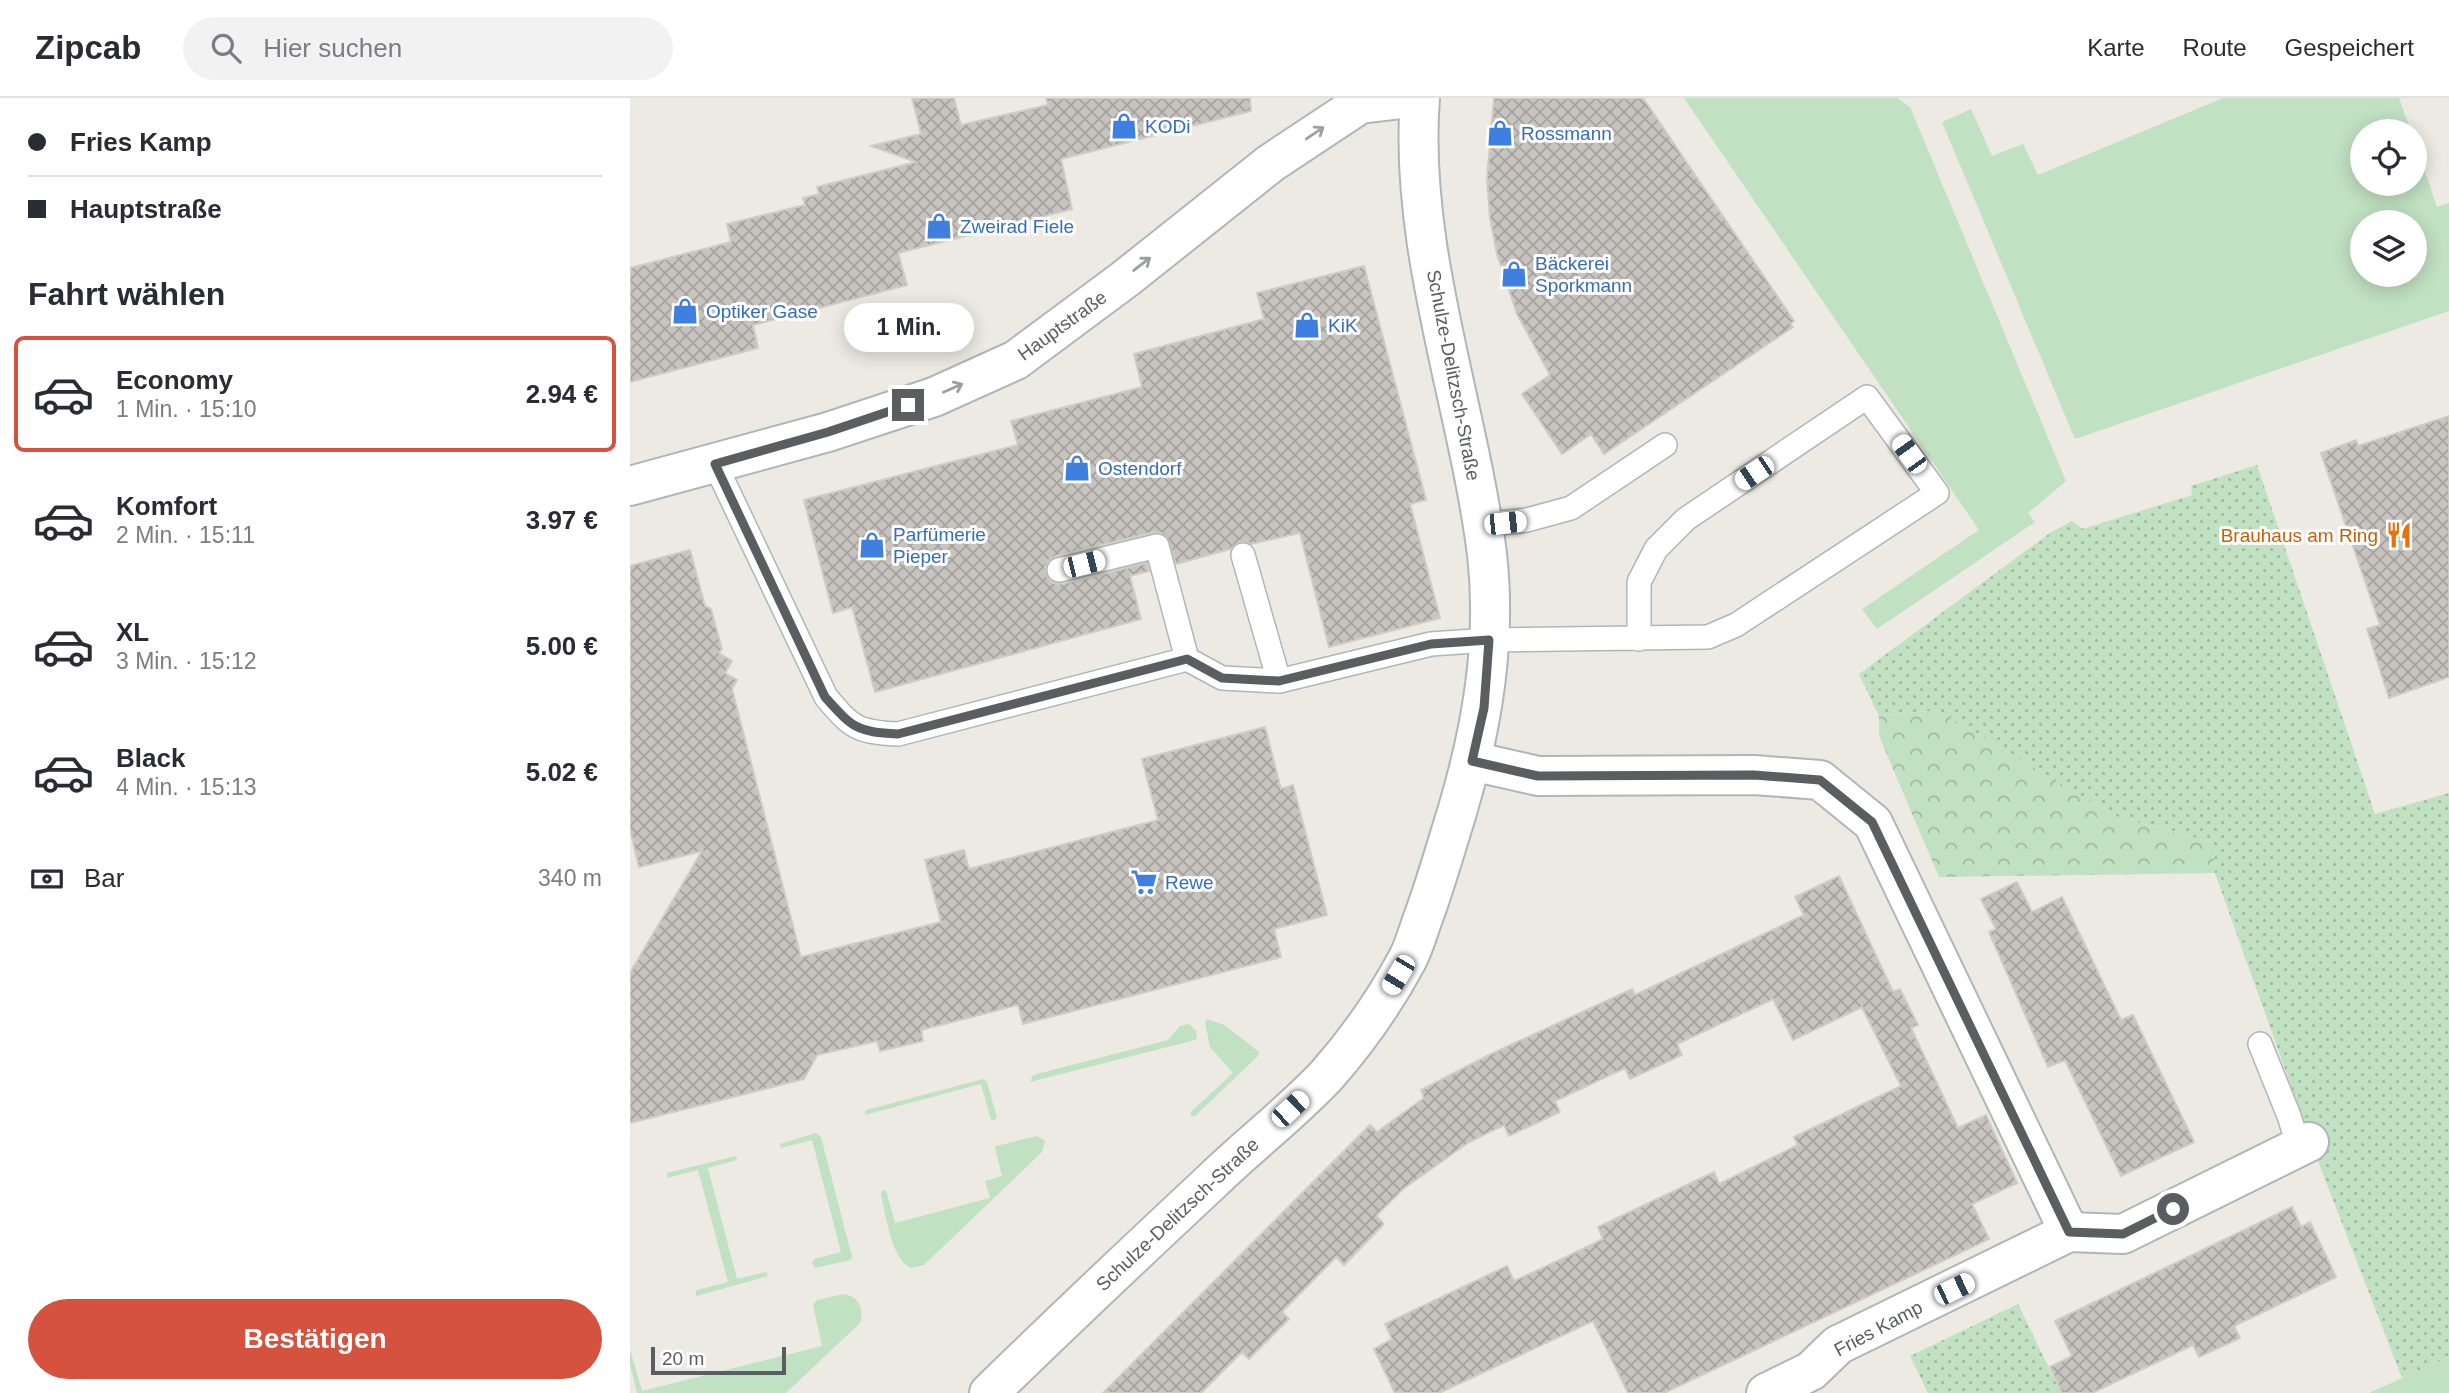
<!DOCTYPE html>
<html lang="de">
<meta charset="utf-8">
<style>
:root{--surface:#fff;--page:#f2f2f3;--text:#2b2b33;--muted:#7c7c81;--line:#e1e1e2;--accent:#d5523f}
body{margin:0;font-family:Arial,sans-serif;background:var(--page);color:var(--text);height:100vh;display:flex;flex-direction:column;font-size:26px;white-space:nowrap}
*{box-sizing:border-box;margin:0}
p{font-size:23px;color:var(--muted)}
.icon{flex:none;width:38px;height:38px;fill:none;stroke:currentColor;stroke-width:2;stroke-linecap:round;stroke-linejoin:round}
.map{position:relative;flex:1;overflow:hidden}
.drawer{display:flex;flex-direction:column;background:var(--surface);width:630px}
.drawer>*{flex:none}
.banner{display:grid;align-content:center;height:154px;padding:0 28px;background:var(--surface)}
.tools{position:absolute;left:1720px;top:21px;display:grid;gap:14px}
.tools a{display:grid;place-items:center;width:77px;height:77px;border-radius:50%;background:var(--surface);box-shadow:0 4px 18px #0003;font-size:35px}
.scale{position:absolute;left:21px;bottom:18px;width:135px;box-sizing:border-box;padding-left:7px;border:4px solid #5b5d61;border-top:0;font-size:19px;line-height:24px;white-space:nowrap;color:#5b5d61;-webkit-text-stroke:5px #fff;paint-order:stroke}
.end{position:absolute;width:32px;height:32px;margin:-16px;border:9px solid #5b5d61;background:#fff;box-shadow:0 0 0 4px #fff}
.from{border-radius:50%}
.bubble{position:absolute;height:49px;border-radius:24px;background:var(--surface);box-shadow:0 4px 18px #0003;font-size:23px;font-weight:800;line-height:49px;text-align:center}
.car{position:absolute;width:21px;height:42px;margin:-21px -10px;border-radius:9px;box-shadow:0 0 5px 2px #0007;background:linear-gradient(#fff 24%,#345 0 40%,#fff 0 76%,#345 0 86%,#fff 0)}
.banner b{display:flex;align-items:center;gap:24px;height:66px;font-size:26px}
.banner b+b{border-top:2px solid var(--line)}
.banner i{width:18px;height:18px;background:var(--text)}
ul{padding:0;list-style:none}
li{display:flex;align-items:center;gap:21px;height:116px;margin:0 14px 10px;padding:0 14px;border:4px solid transparent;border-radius:10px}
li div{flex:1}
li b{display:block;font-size:26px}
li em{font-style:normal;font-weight:800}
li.active{border-color:var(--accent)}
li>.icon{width:63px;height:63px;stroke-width:1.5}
h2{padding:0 28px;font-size:32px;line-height:84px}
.pay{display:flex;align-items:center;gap:18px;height:77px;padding:0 28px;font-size:26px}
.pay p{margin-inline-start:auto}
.primary-button{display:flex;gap:14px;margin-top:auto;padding:14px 28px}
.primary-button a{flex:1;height:80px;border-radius:42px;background:var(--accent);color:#fff;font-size:28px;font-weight:800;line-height:80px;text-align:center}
header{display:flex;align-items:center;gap:42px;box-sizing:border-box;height:98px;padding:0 35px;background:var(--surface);border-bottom:2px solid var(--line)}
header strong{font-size:33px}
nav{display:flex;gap:38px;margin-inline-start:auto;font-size:24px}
.search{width:490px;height:63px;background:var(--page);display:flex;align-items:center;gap:18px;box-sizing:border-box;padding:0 24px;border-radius:38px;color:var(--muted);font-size:26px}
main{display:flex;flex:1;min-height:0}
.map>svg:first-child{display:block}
.grass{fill:#c1e1c3;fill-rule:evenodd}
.forest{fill:url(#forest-crowns)}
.park{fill:url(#park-dots)}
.building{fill:url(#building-cross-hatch);stroke:#cfccc1;stroke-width:2}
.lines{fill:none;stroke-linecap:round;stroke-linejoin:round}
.service-casing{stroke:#b3b4b8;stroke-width:26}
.minor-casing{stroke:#b3b4b8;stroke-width:42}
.tertiary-casing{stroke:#b3b4b8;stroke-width:42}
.service{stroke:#fff;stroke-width:23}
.minor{stroke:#fff;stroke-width:38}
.tertiary{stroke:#fff;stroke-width:38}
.oneway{stroke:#9d9ea0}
.route{stroke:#5b5d61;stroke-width:9}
.labels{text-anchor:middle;stroke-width:6;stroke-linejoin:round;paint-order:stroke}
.shop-label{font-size:19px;fill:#366cbe;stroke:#fff;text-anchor:start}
.street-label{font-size:19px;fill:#5b5d61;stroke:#fff}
.food-label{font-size:19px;fill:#c56008;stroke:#fff;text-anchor:end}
</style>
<header>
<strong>Zipcab</strong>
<div class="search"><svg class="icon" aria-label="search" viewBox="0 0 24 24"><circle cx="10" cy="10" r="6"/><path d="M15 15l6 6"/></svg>Hier suchen</div>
<nav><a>Karte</a><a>Route</a><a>Gespeichert</a></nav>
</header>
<main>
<section class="drawer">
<div class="banner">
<b><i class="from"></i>Fries Kamp</b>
<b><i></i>Hauptstraße</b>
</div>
<h2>Fahrt wählen</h2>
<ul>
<li class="active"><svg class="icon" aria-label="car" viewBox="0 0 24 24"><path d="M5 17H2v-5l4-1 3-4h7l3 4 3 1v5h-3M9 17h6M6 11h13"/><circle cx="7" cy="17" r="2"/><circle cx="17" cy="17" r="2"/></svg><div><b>Economy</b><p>1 Min. · 15:10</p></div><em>2.94 €</em></li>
<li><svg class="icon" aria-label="car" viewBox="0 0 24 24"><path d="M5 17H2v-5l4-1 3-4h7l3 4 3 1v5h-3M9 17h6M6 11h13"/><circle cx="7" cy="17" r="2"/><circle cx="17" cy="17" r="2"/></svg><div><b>Komfort</b><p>2 Min. · 15:11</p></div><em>3.97 €</em></li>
<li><svg class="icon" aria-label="car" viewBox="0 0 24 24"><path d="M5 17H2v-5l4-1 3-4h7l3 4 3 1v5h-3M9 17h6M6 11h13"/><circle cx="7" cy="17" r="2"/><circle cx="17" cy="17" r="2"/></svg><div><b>XL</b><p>3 Min. · 15:12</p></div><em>5.00 €</em></li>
<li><svg class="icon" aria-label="car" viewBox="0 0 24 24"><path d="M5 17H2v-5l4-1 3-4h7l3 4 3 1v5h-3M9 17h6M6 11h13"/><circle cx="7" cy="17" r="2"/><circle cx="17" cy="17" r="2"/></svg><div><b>Black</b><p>4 Min. · 15:13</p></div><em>5.02 €</em></li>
</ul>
<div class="pay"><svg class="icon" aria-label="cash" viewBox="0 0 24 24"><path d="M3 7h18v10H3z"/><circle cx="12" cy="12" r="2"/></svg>Bar<p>340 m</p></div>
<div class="primary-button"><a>Bestätigen</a></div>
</section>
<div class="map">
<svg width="1819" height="1295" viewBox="0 0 1819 1295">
<defs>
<pattern id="forest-crowns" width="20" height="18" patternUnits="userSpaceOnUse" patternTransform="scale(1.75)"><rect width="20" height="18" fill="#c1e1c3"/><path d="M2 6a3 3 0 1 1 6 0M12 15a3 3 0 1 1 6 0" fill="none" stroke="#a0baa2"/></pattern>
<pattern id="park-dots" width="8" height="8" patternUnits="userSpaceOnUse" patternTransform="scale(1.75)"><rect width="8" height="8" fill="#c1e1c3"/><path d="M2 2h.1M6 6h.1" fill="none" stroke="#a0baa2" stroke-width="1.8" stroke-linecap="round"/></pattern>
<pattern id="building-cross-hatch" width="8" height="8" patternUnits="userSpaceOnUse" patternTransform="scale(1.75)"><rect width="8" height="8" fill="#c7c4bf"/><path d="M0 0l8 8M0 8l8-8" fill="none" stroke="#a5a29f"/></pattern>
</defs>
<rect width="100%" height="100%" fill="#eceae2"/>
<g class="grass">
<path d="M1054,0h213l13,9 156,374 -38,32 7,9 -158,107 -15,-20 117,-79z"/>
<path d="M1593,0h176l12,33h-49v53h53v-42l22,65 12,-4v108l-374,128 -133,-317 29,-13 21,47 31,-12 15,31zM1732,124h53v53h-53z"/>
<path d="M577,921l17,6 35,27v3l-64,61h-4v-4l42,-39 -23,-26 -5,-25z"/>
<path d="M559,926l7,7 1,7 -2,2 -165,42 3,-7 135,-35 12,-14z"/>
<path d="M353,981l4,3 10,36 -2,2h-4l-10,-36 -116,31 1,-5z"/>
<path d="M186,1035l5,4 31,120 -2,3 -35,8 -3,-5 2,-4 27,-7 -29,-112 -31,8 -1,-4z"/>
<path d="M407,1038l8,5 -3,11 -118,113 -13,3c-20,-9 -25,-53 -30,-73l1,-4 4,-1 9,33 95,-25 -5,-17 17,-5 -7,-28 1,-2z"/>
<path d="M106,1058l1,4 -29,8 29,111 29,-7 2,4 -71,20 -2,-2 2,-4 31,-8 -30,-112 -31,8v-5z"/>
<path d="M214,1196c16,3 20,15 16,29l-74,70h-149l-7,-28v-16l12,42 180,-45 -9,-41 4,-5z"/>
<path d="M1819,1259v36h-80z"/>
</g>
<path class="forest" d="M1308,612l177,106 99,27 1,30 -276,4 -60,-141v-20z"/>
<g class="park">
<path d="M1627,367l118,349 74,-21v564l-47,21 -86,-222 -101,-283 -1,-30 -99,-27 -177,-106 -59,6 -20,-42 191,-141 22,-12 11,8 109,-34 -1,-9z"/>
<path d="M1388,1206l43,89h-133l-18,-37z"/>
</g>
<g class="building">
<path d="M282,0h42l7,27 87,-20 -2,-7h204l1,13 -190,48 11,50 -174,44 9,32 -154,40 5,23 -128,34v-114l101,-26 -4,-18 78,-19 -2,-7 16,-4 -2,-7 99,-25 -45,-16 50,-12z"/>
<path d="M864,0h149l151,223 -4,3 3,3 -189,127 -13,-20 -29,20 -40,-60 28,-19 -33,-61 -20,-60 -7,-36 -3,-40z"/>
<path d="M734,168l62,234 -16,4 30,114 -111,29 -29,-114 -49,11 -11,-3 -10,8 -54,15 -9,-27 -6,-4 -7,-1 -98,24 -7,4 -4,7 3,12 6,4 8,1 85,-21 2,8 -19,5 11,43 -266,73 -23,-85 -19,6 -29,-113 214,-55 -7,-24 131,-34 -8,-33 130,-35 -7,-26z"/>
<path d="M1819,318v261l-60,21 -22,-69 13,-4 -59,-172 35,-13 2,6z"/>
<path d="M60,452l15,56 6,3 11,40 -3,4 13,8 -7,12 12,7 -5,9 69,268 140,-35 -16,-62 39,-10 5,19 189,-49 -16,-61 123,-32 16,62 12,-4 34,130 -53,14 7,28 -258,67 -5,-19 -97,25 2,11 -43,10 -3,-10 -60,14 -13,24 -174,44v-150l72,-122 -63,16 -9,-37v-264z"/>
<path d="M1209,778l54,116 7,-3 18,36 -7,3 47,100 28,-13 31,68 -45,21 17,35 -325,154h-36l-35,-72 -154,72h-44l-21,-44 18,-10 -7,-15 122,-58 7,15 50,-23 39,-19 -5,-12 116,-55 5,12 79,-39 -4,-8 107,-51 -39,-79 -69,33 -20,-41 -96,45 5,11 -52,24 -5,-11 -70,33 5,11 -51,24 -5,-11 -35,17 -66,47 -27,27 8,8 -40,41 -8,-8 -54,55 7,7 -40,40 -7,-7 -41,41h-98l267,-268 7,7 47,-34 -3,-8 68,-35 143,-66 3,6 169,-80 -9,-18z"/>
<path d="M1387,784l15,30 30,-15 59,123 12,-5 61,127 -73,34 -56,-116 -17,7 -59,-135 7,-3 -15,-30z"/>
<path d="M1662,1109l9,20 9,-5 26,55 -102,49 6,12 -41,19 -6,-12 -101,48h-30l-12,-26 22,-11 -17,-35z"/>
</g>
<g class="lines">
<g class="service-casing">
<g id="service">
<path d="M85,366l111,233c26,31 31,35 72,37l289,-75 35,19 57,3 152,-37 58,-4 219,-3 28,-12 201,-132 -70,-96 -181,122 -30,30 -17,33v57"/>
<path d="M853,427l44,-5 44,-12 94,-63"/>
<path d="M613,457l36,126"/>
<path d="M429,472l98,-24 30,113"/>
<path d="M1630,946l29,72 10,31"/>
</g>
</g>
<g class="minor-casing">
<g id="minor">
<path d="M0,388l198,-54 106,-35 82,-37 109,-81 146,-116 89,-59 51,-6"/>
<path d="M842,663l66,15 216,-1 66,5 53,43 196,409 -231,113 -27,26 -45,22"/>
<path d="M1439,1134l54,2 186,-92"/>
</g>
</g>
<g class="tertiary-casing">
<path id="tertiary" d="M359,1295c73,-71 147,-141 222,-211 37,-36 79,-68 115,-106 31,-35 59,-75 81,-116 7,-13 11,-28 16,-42 13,-35 23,-71 34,-106 25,-84 40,-170 30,-258 -19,-149 -79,-306 -67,-456"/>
</g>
<use href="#service" class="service"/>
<use href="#minor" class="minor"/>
<use href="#tertiary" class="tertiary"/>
</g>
<defs><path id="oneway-shaft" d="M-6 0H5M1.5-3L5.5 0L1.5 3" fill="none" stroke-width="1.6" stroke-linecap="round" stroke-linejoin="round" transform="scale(1.75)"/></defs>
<g class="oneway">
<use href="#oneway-shaft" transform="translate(685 35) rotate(-34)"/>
<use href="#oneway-shaft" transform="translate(512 166) rotate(-38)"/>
<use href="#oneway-shaft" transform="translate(323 290) rotate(-24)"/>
</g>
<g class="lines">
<path class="route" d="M278,307l-80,27 -113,32 110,233c28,31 31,35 73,37l289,-75 35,19 57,3 152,-37 58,-4 -5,68 -12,53 66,15 216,-1 66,5 52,42 197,410 54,2 50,-25"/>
</g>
<defs>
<g id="shop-bare" transform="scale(2.1)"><path d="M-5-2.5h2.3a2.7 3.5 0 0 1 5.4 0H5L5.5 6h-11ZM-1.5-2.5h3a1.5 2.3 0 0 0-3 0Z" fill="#3f7fe0" stroke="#fff" stroke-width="2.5" paint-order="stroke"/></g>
<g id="restaurant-bare" transform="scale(2.1)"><path d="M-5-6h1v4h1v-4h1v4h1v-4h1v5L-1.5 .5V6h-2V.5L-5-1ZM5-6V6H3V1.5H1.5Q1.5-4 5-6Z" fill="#e8710a" stroke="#fff" stroke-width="2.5" paint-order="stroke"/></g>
<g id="supermarket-bare" transform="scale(2.1)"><path d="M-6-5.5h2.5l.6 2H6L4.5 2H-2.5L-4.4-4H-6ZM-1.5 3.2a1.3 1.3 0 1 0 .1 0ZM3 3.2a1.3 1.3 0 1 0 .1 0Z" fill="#3f7fe0" stroke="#fff" stroke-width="2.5" paint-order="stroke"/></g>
</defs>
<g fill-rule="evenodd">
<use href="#shop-bare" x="494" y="28"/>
<use href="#shop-bare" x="870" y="35"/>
<use href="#shop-bare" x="309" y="128"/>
<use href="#shop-bare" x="884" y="176"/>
<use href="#shop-bare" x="55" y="213"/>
<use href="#shop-bare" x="677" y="227"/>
<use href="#shop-bare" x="447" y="370"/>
<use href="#restaurant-bare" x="1769" y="437"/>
<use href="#shop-bare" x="242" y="447"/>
<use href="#supermarket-bare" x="514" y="784"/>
</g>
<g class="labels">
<g class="shop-label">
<text x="515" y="35">KODi</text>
<text x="891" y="42">Rossmann</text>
<text x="330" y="135">Zweirad Fiele</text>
<text x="905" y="172">Bäckerei<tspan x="905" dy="22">Sporkmann</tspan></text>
<text x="76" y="220">Optiker Gase</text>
<text x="698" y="234">KiK</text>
<text x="468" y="377">Ostendorf</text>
<text x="263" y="443">Parfümerie<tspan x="263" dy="22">Pieper</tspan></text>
<text x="535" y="791">Rewe</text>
</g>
<g class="street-label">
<text transform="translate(432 227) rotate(-36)" y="7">Hauptstraße</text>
<text transform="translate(824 277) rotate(79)" y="7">Schulze-Delitzsch-Straße</text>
<text transform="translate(547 1116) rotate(-43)" y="7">Schulze-Delitzsch-Straße</text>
<text transform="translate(1248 1230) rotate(-28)" y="7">Fries Kamp</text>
</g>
<g class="food-label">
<text x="1748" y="444">Brauhaus am Ring</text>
</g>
</g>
</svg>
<div class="tools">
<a><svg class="icon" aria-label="locate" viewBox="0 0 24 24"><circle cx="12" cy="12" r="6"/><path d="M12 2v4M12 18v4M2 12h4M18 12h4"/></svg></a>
<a><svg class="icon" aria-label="layers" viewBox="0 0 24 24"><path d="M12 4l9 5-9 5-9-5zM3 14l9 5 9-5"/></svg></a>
</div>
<div class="scale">20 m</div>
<i class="end from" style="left:1543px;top:1111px"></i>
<i class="end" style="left:278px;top:307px"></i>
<div class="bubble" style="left:214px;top:205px;width:130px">1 Min.</div>
<i class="car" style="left:1279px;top:356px;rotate:324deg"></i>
<i class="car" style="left:1124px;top:375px;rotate:236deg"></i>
<i class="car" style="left:875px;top:425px;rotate:84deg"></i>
<i class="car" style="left:454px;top:466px;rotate:76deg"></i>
<i class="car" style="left:768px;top:877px;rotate:211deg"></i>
<i class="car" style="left:660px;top:1011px;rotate:47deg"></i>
<i class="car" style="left:1324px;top:1191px;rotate:64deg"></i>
</div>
</main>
